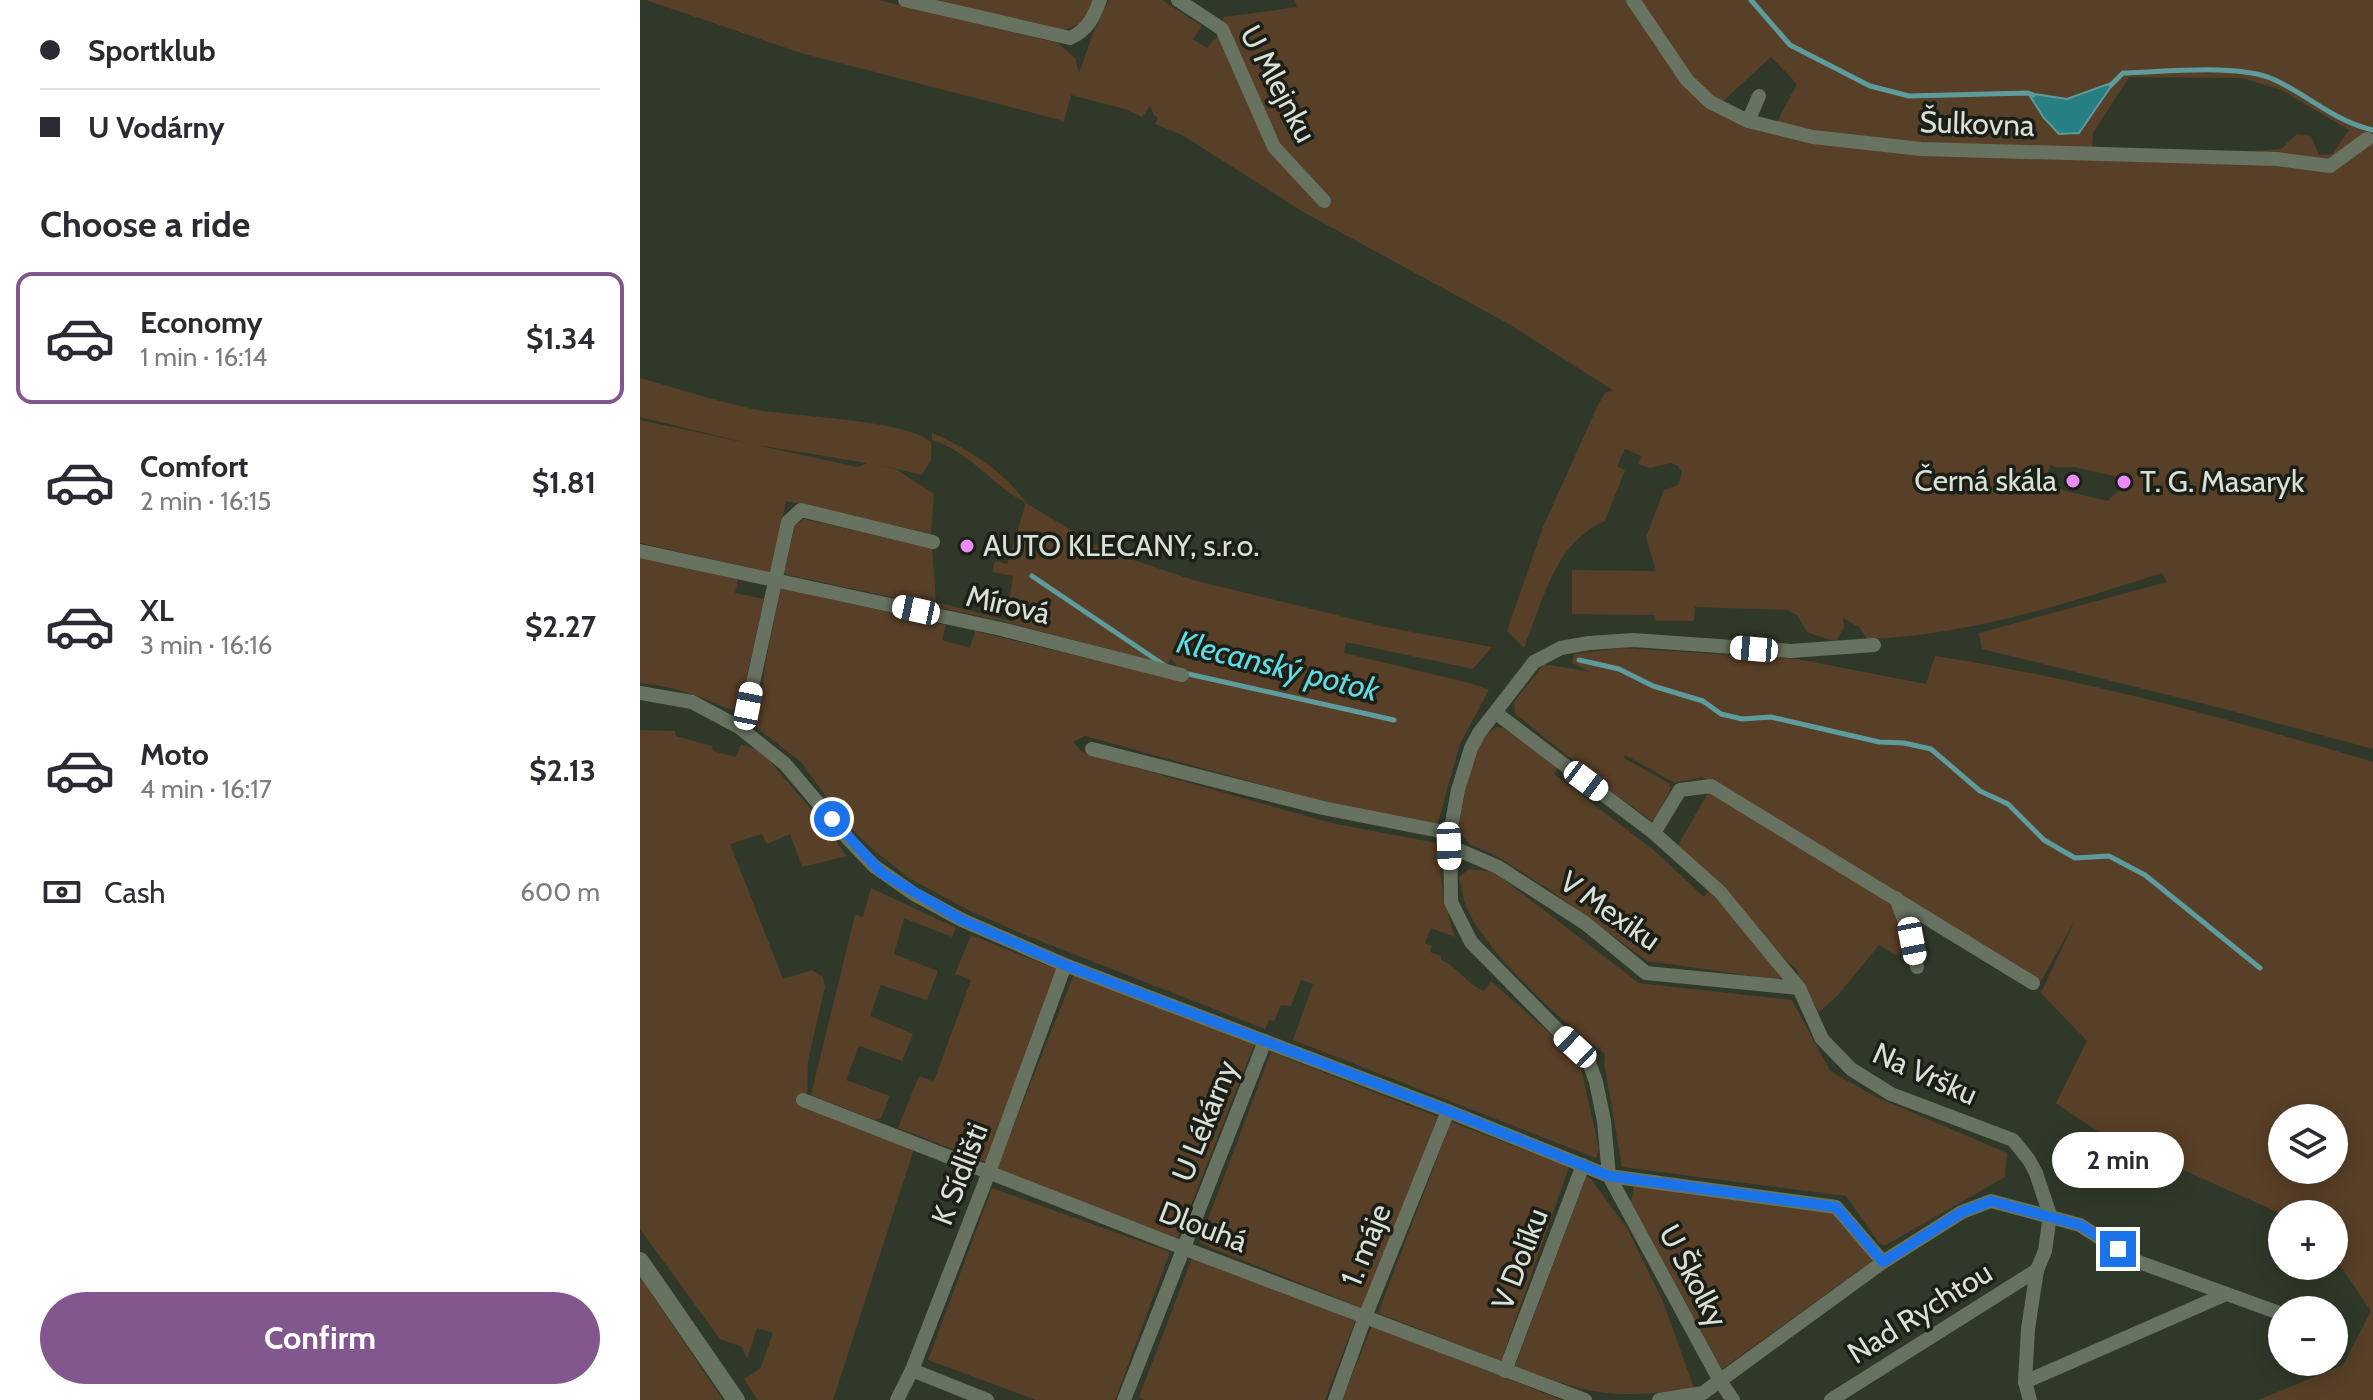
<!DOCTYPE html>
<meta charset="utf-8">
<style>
:root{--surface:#fff;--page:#f2f2f3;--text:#2b2b33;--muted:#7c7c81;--line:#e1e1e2;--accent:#82578d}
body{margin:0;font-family:Cabin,sans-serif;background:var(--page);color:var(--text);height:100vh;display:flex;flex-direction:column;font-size:30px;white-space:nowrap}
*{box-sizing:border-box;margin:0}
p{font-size:26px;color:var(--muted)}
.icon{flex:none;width:44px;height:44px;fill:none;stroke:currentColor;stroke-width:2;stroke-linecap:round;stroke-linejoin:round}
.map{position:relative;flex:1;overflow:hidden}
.details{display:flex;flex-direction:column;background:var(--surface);width:640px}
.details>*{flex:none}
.top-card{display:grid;align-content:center;height:176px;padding:0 40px;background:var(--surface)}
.controls{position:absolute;left:1628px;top:1104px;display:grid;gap:16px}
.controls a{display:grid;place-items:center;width:80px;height:80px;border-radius:50%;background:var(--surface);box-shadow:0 4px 20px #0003;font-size:40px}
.end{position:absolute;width:36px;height:36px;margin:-18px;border:10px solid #1a73e8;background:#fff;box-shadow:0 0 0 4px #fff}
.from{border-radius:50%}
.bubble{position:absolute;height:56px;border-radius:28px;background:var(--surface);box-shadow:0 4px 20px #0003;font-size:26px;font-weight:800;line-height:56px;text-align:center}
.car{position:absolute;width:24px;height:48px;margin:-24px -12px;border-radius:10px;box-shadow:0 0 6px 2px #0007;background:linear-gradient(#fff 24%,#345 0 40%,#fff 0 76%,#345 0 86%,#fff 0)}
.top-card b{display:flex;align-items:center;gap:28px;height:76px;font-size:30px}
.top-card b+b{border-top:2px solid var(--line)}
.top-card i{width:20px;height:20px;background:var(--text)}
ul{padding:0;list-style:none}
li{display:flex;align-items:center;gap:24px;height:132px;margin:0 16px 12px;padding:0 24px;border:4px solid transparent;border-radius:16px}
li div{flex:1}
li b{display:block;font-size:30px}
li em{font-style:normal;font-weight:800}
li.current{border-color:var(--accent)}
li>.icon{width:72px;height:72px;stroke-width:1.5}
h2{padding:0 40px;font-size:36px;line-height:96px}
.pay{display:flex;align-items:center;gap:20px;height:88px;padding:0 40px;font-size:30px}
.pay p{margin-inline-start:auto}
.cta{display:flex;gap:16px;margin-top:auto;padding:16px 40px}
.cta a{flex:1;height:92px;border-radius:48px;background:var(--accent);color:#fff;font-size:32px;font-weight:800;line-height:92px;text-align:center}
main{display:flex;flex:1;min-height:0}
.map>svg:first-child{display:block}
.green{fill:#583f27;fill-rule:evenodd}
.water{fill:#277e83;stroke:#5d9b9c;stroke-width:2}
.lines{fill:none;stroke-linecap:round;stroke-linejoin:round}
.stream{stroke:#5d9b9c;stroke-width:5}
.minor{stroke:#677260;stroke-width:14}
.tertiary{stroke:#677260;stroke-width:18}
.route{stroke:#1a73e8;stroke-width:10}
.poi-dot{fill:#ec8cfb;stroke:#1b1f17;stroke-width:3}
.labels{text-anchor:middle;stroke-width:7;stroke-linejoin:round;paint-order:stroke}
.street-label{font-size:30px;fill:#dae0d5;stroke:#1b1f17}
.poi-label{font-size:30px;fill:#dae0d5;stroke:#1b1f17;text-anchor:start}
.water-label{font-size:32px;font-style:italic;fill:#5fdbe2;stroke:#1b1f17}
</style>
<main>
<section class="details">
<div class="top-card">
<b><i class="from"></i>Sportklub</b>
<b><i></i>U Vodárny</b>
</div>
<h2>Choose a ride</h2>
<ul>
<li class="current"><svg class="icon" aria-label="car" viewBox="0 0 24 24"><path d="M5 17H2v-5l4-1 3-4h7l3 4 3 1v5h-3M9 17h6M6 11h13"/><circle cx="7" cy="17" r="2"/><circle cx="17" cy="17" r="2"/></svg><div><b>Economy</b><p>1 min · 16:14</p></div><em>$1.34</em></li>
<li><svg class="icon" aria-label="car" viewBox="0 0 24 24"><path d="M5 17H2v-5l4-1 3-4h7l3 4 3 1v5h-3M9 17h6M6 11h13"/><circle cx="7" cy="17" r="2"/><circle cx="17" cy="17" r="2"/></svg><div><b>Comfort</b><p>2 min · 16:15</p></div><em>$1.81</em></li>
<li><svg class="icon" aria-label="car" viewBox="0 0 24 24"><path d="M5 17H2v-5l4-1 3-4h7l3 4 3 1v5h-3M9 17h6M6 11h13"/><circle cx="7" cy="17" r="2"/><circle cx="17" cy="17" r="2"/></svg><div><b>XL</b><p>3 min · 16:16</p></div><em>$2.27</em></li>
<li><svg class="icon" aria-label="car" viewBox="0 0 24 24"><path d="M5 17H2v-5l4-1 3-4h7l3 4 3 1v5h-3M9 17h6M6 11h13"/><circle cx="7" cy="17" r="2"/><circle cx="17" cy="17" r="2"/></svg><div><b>Moto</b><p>4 min · 16:17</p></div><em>$2.13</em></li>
</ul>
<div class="pay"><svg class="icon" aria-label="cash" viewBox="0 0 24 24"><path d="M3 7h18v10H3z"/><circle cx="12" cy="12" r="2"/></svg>Cash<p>600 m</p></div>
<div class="cta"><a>Confirm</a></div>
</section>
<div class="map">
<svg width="1733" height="1400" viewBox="0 0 1733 1400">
<rect width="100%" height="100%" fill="#303929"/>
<g class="green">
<path d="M6,0h232l180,43 17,15 4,15 15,-42 15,-31h53l40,26 -9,13 14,9 7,-9 14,-7 -6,-9 2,-6 73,-10 -3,-7h1079v749l-160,-43 -231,-57 -3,-16 188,-51 -5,-9c-96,31 -194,62 -295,66l-8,-12 -16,-9 1,9 -8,15 -29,-10 -10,-17 -10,-5 -92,-3 -1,14h-38l-1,-6 -83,-1v-44l84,1 -10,-34 18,-47 14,-5 4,-12 -4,-7 -7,-3 -21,5 -12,-4 3,-8 -16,-7 -8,17 8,4 -20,51c-50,21 -62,80 -81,127l-17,-17 36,-104 55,-122 8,-13 8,-1 -107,-68 -202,-110 -123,-78 -27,-11 3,-6 -4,-3 -4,-9 -8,11 -17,-8 -54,-14 -7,26 -263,-68zM1131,57l26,27 -20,38 -26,-7 -29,-13zM1489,77l112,1 38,11 70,41 -17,24 -13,1 -8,-19 -14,-2 -16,15 -30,2h-132l-27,-5 1,-13zM1411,464l3,3h20l49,11 -2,11 -14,12 -54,-13 -8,-9z"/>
<path d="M295,0h159l-12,23 -18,7z"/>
<path d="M0,378c36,10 72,22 108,30 43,10 153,10 183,34v18l-9,15 -43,-10 15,3 40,26 -3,40 -145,-33 -16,71 -130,-29v-123l218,47 9,-4 -116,-19 -111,-27z"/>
<path d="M292,433c35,15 72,38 94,70l78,47 89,30 192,47 107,20 -19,22 -127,-27 -2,11 126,30 19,7 -29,54 -23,82 -102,-21 -250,-69 -12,6 10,11 248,70 106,20 7,58 11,36 -24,-9 -6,15 7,3 -2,6 11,4v4c19,8 25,24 43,31l7,-10 88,78 20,90 -3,9 -303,-118 20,-56 -12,-4 -10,26 -10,-1 -7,16 -5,-1 -4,9 -240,-94 -59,-26 -57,-31 -38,-30 -28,-28 -42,-58 -45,-35 11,-72 14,-67 165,37 -4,15 28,8 5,-17 206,50 4,-13 -8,-2 -6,-8 -3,7 -166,-44 -218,-47 11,-49 9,-6 128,29 4,54 78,20 4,-13 -12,-4 4,-8 3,-21 -21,-4 3,-11 12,3 19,-61c-36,-19 -52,-49 -94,-63z"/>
<path d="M0,558l98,21 -3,14 29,6 -24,108 -6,4c-32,-14 -60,-25 -94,-28z"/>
<path d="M981,648l176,11 129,25 9,-28c149,23 294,63 438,106v638h-115l85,-35 28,-54 -37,-55v-42h-52l-182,-81 -44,-30 31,-62 -46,-48 34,-73 -34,61 -339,-204 -27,6 -50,-28 -1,3 45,25 2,5 -14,29 -5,4 -47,-34 -90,-74 -1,-11 30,-38 47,8 -19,-9 2,-9zM1642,1118h52v52h-52z"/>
<path d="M857,727l6,1 55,39 -4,7 102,78 48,45 5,-6 77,87 -13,1 -126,-18 -97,-71 -55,-35 -26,-11 -11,-14c6,-27 12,-92 39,-103z"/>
<path d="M0,730l35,1 1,5 36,10 1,5 23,6 5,-13 21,8 55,64 30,40 -45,11 -12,-33 -23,10 -5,-10 -32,10 53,135 29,-9 11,7 2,10 -17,73 -1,48 107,41 -81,251h-75l-14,-21 16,-10 13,-36 -16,-5 -10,31 -5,-12 -22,-8 -80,-110z"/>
<path d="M1072,792l178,107 16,46 -9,11 -18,-11 -41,50 -19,17 -20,-34 -2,-8 -28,-27 -42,-52 -49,-46 30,-52z"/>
<path d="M829,869l25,3 145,111 153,17 38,71 46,26 131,56 -2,24 -119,68 -6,-1 -34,-48 -224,-29 -18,-105 1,-8c-41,-29 -113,-97 -136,-141 -6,-11 -7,-25 -10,-36z"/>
<path d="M231,888l85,40 -4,9 -48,-19 -10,36 44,17 -11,29 -46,-15 -11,31 43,18 -11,27 -43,-15 -13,34 44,16 -9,22 -6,2 -64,-25 44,-180 8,2z"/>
<path d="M331,935l87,35 -72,192 -88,-34 21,-52 15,5 37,-101 -16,-6z"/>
<path d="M434,974l180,71 -76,193 -182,-68z"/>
<path d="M631,1052l167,65 -76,191 -163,-65z"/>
<path d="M811,1122l118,45 -68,194 -123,-48z"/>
<path d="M946,1177l5,2 36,49 35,71 32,89c-82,12 -103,7 -179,-22z"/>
<path d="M994,1185l197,26 11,7 30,43 -150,108 -91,-167z"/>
<path d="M352,1188l178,64 -55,148h-79l-108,-40z"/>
<path d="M552,1258l163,63 -30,79h-180l-6,-3z"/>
<path d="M0,1277l83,123h-83z"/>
<path d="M732,1326l190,74h-220z"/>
</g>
<path class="water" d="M1474,82l-35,51 -20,1 -15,-16 -16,-25 39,6z"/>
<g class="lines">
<g class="stream">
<path d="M1111,0l39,45 80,41 39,10 119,-3 5,2"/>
<path d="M1471,85l12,-12c40,-1 118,-10 152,7 34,16 61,42 98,50"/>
<path d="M392,576l132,89"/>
<path d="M939,660l40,9 34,17 50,15 18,13 21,5 29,-2 108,25 25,1 27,6 49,42 28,13 36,36 31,18 34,-2 36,19 115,93"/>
<path d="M544,673l210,47"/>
</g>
<g class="minor">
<path d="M265,0l165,38c17,-7 24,-21 30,-38"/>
<path d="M538,0l44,29 52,118 50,54"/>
<path d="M993,0l54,80 23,22 38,19 65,16 108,12 356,10 53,7 37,-27"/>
<path d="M1108,121l11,-25"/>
<path d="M0,551l361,78 181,46"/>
<path d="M0,693l52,9 47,25 46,37 66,78 23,24 40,28 48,26 103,45 383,146 161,65 227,31 47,55"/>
<path d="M856,713l158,120 66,59 79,96 23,51 29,30 40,25 122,46 16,20 7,13 14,42 -5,36 -8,19 -9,59 -3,53 5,18"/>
<path d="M99,727l9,-21 40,-184 13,-12 132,32"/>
<path d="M452,749l231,59 127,25"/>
<path d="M1014,833l26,-43 31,-4 322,197"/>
<path d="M809,846l49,21 87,56 61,50 153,15"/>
<path d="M1256,898l16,43 5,26"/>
<path d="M163,1100l380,148 402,152"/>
<path d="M272,1370l75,30"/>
<path d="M865,1371l78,-206"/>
<path d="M1385,1382l201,-88"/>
<path d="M257,1400l15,-30 77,-198 76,-207"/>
<path d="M484,1400l141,-359"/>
<path d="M695,1400l30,-83 83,-206"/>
<path d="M1019,1400l44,-7 180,-131 79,-50 29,-11 89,24 56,36 146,53"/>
<path d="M1093,1400l-13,-19 -111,-205 -5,-55 -8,-39 -7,-20 -118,-120 -20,-40 -1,-69 8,-43 13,-42 8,-15 55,-71 27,-14 28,-5 44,-3 158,11 83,-6"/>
<path d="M1191,1400l206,-130"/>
</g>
<path class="tertiary" d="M0,1261l96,139"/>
</g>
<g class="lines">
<path class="route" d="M192,819l50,54 80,47 103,45 383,146 161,65 227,31 47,55 79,-50 29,-11 89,24 38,24"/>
</g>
<g class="poi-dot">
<circle cx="1433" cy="481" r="8"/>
<circle cx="1484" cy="482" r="8"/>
<circle cx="327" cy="546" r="8"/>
</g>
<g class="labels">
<g class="street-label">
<text transform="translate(638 84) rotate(62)" y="10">U Mlejnku</text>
<text transform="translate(1337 124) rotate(2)" y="10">Šulkovna</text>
<text transform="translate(368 605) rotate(13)" y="10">Mírová</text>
<text transform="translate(970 911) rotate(35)" y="10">V Mexiku</text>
<text transform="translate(1285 1074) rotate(24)" y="10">Na Vršku</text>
<text transform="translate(565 1121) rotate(-68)" y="10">U Lékárny</text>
<text transform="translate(320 1174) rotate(-69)" y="10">K Sídlišti</text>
<text transform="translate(563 1227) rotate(21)" y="10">Dlouhá</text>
<text transform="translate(726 1245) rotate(-68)" y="10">1. máje</text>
<text transform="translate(880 1259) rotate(-69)" y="10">V Dolíku</text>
<text transform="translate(1053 1276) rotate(62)" y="10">U Školky</text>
<text transform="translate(1280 1313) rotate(-32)" y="10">Nad Rychtou</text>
</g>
<g class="poi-label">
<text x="1417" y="491" text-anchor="end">Černá skála</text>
<text x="1500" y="492">T. G. Masaryk</text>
<text x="343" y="556">AUTO KLECANY, s.r.o.</text>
</g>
<g class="water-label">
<text transform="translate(638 666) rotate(14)" y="11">Klecanský potok</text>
</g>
</g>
</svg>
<div class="controls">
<a><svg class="icon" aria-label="layers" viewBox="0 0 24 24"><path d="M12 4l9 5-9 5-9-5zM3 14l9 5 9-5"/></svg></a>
<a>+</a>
<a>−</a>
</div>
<i class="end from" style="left:192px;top:819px"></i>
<i class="end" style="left:1478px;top:1249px"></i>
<div class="bubble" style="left:1412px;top:1132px;width:132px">2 min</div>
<i class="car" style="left:276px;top:610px;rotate:282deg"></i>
<i class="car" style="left:1114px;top:649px;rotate:275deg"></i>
<i class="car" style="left:108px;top:706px;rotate:11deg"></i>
<i class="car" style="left:946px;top:781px;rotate:127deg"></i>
<i class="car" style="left:809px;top:846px;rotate:178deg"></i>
<i class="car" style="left:1272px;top:941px;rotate:169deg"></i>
<i class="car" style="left:935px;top:1047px;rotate:313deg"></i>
</div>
</main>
